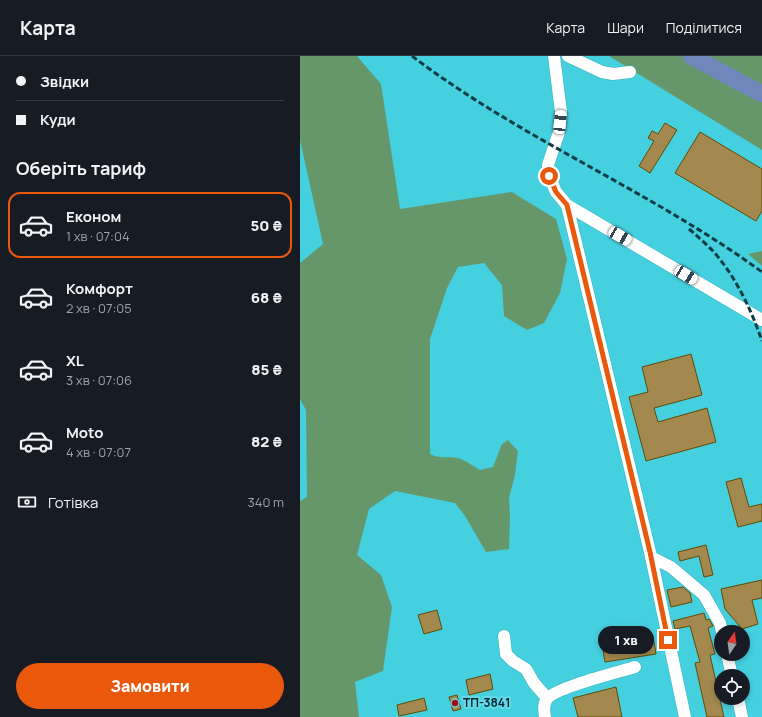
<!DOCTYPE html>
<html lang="uk">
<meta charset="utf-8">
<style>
:root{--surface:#171b24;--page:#20242c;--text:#f1f3f6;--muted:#9ea1a6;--line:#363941;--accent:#ea580c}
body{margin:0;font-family:Manrope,sans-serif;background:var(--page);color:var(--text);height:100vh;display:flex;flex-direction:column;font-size:15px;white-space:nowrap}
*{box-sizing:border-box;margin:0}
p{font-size:13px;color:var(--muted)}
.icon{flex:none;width:22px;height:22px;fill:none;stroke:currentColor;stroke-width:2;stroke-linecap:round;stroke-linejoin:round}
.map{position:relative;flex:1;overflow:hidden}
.details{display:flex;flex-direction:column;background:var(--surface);width:300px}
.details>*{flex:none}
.banner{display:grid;align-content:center;height:88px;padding:0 16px;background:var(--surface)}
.needle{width:26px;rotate:13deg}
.tools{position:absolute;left:414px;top:569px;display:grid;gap:8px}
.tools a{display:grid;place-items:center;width:36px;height:36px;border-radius:50%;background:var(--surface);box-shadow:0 2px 6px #0003;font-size:20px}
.end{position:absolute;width:18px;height:18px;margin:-9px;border:5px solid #ea580c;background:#fff;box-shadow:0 0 0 2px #fff}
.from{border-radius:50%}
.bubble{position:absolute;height:28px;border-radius:14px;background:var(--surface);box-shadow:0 2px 6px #0003;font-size:13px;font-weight:800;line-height:28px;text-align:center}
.car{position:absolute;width:12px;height:24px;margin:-12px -6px;border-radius:5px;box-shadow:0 0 3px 1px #0007;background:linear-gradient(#fff 24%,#345 0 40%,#fff 0 76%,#345 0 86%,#fff 0)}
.banner b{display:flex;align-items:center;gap:14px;height:38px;font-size:15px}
.banner b+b{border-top:1px solid var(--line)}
.banner i{width:10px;height:10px;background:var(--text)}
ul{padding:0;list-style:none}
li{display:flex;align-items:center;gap:12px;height:66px;margin:0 8px 6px;padding:0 8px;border:2px solid transparent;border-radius:12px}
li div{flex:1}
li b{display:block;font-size:15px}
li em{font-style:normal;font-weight:800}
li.active{border-color:var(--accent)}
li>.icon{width:36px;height:36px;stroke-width:1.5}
h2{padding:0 16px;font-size:18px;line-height:48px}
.pay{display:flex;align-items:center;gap:10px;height:44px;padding:0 16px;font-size:15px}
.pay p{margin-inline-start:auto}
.button{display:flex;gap:8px;margin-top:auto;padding:8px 16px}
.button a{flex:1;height:46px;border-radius:24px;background:var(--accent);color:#fff;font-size:16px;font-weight:800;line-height:46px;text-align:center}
header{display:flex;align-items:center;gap:24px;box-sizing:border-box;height:56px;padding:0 20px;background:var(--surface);border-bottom:1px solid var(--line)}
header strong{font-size:19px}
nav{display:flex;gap:22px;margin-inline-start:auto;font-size:14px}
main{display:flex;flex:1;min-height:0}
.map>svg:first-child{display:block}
.built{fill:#45d0e0;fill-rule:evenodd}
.forest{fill:#66976a}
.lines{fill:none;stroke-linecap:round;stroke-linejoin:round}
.river{stroke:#7187bc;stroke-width:17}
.building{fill:#a3894e;stroke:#634a01}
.minor-casing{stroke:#34b2c0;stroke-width:13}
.minor{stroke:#fff;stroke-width:12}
.rail{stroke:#0d3e45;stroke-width:3;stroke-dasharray:6 3;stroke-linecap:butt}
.route{stroke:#ea580c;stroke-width:5}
.poi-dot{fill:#a50d16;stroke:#64dae9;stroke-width:1.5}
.labels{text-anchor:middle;stroke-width:4;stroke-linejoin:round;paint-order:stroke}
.poi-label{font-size:12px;font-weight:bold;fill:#00272c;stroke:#64dae9;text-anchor:start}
</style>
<header>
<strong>Карта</strong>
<nav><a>Карта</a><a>Шари</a><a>Поділитися</a></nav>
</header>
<main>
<section class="details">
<div class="banner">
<b><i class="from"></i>Звідки</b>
<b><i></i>Куди</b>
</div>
<h2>Оберіть тариф</h2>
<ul>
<li class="active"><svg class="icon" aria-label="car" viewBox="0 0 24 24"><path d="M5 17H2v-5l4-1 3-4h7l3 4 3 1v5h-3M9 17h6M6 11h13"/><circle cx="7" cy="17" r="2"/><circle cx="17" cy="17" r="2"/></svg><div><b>Економ</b><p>1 хв · 07:04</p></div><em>50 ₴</em></li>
<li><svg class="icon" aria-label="car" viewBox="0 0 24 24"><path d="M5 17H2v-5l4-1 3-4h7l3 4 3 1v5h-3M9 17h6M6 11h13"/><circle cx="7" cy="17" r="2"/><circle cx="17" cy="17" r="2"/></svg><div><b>Комфорт</b><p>2 хв · 07:05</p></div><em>68 ₴</em></li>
<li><svg class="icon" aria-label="car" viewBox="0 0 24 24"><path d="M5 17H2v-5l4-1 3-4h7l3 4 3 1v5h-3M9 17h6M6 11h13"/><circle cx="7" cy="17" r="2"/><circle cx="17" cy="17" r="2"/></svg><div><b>XL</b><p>3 хв · 07:06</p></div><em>85 ₴</em></li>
<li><svg class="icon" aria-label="car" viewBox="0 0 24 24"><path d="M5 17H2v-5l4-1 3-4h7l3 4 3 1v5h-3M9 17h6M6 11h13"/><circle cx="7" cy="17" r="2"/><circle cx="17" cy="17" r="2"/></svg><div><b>Moto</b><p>4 хв · 07:07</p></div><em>82 ₴</em></li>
</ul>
<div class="pay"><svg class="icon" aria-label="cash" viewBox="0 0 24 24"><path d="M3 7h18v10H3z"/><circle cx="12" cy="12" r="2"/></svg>Готівка<p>340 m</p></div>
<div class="button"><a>Замовити</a></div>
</section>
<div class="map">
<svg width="462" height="661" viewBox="0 0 462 661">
<rect width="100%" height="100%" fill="#64dae9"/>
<path class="built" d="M0,0h462v661h-462zM421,576h22v22h-22zM421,620h22v22h-22z"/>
<g class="forest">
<path d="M0,0h57l24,28 19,125 112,-17 44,27 11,40 -7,34 -16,30 -17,7 -23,-14 -2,-31 -18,-22 -26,4 -11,21 -17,51v115c9,5 18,2 28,4 7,2 15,8 22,12l13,-3 9,-23 6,-4 10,11 -3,24 -6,23 1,17 -1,34 -23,3 -21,-36 -10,-13 -60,-12 -26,18 -12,46 24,20 11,32 -9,64 -28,11 4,35h-59v-216l7,-4 -1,-87 -6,-11v-136l23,-19 -23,-104z"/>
<path d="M309,0h153v94z"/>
<path d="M462,195v15l-14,-12z"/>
</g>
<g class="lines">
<path class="river" d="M391,0l71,38"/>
</g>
<g class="building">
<path d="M365,67l12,7 -27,43 -11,-7 15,-25 -6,-3 4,-7 6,3z"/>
<path d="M400,76l62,37v42l-6,10 -81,-48z"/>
<path d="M391,298l11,41 -48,13 4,14 49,-14 9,34 -70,19 -17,-64 19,-5 -6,-25z"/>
<path d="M441,422l8,29 13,-3v17l-24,6 -12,-45z"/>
<path d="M406,489l7,30 -9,2 -5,-21 -19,5 -2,-9z"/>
<path d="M462,524v18l-10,2 6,24 -16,5 -17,-20 -4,-20z"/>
<path d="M383,531l7,6 2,9 -21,5 -4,-17z"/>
<path d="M137,554l5,19 -18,5 -6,-19z"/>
<path d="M404,557l2,7 3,-1 4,7 -5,2 7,26 -5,1 14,62h-17l-12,-54 5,-1 -10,-36 -15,3 -2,-8z"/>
<path d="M353,580l3,18 -51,8 -3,-18z"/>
<path d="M190,618l3,15 -24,6 -3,-15z"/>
<path d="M316,631l6,30h-44l-5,-19z"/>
<path d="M157,639l4,14 -8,2 -4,-14z"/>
<path d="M124,642l3,12 -28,6 -2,-11z"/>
</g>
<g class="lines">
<g class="minor-casing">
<g id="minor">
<path d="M254,0l7,56 -2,20 -11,33 1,11 7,16 11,13 195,115"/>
<path d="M268,0l34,16 11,2 17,-2"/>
<path d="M267,149l83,347 35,165"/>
<path d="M351,501l20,10 33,28 16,28 2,9"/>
<path d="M204,580l2,18 7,7 13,8 8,14 13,15"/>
<path d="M427,598l5,22"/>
<path d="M438,642l4,19"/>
<path d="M245,661c-1,-6 -2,-13 2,-18 7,-11 72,-27 88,-32"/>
</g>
</g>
<use href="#minor" class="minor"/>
<g class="rail">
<path d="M112,0c109,83 239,135 350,216"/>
<path d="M389,173c8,7 16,14 23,21 23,25 39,59 50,91"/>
</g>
</g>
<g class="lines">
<path class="route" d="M249,120l7,16 11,13 83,347 18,88"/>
</g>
<circle class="poi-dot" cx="155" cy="647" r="4"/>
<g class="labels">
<g class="poi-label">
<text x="163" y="651">ТП-3841</text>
</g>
</g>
</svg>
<div class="tools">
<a><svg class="needle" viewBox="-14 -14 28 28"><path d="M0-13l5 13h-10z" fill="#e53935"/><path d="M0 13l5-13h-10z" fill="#9ea1a6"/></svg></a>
<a><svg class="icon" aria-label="locate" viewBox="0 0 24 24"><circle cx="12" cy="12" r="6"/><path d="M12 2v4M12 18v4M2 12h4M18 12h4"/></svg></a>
</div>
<i class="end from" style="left:249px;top:120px"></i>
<i class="end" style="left:368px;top:584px"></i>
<div class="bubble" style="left:298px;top:570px;width:56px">1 хв</div>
<i class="car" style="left:260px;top:66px;rotate:6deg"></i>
<i class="car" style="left:320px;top:180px;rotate:120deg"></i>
<i class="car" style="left:386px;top:219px;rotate:121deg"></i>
</div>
</main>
